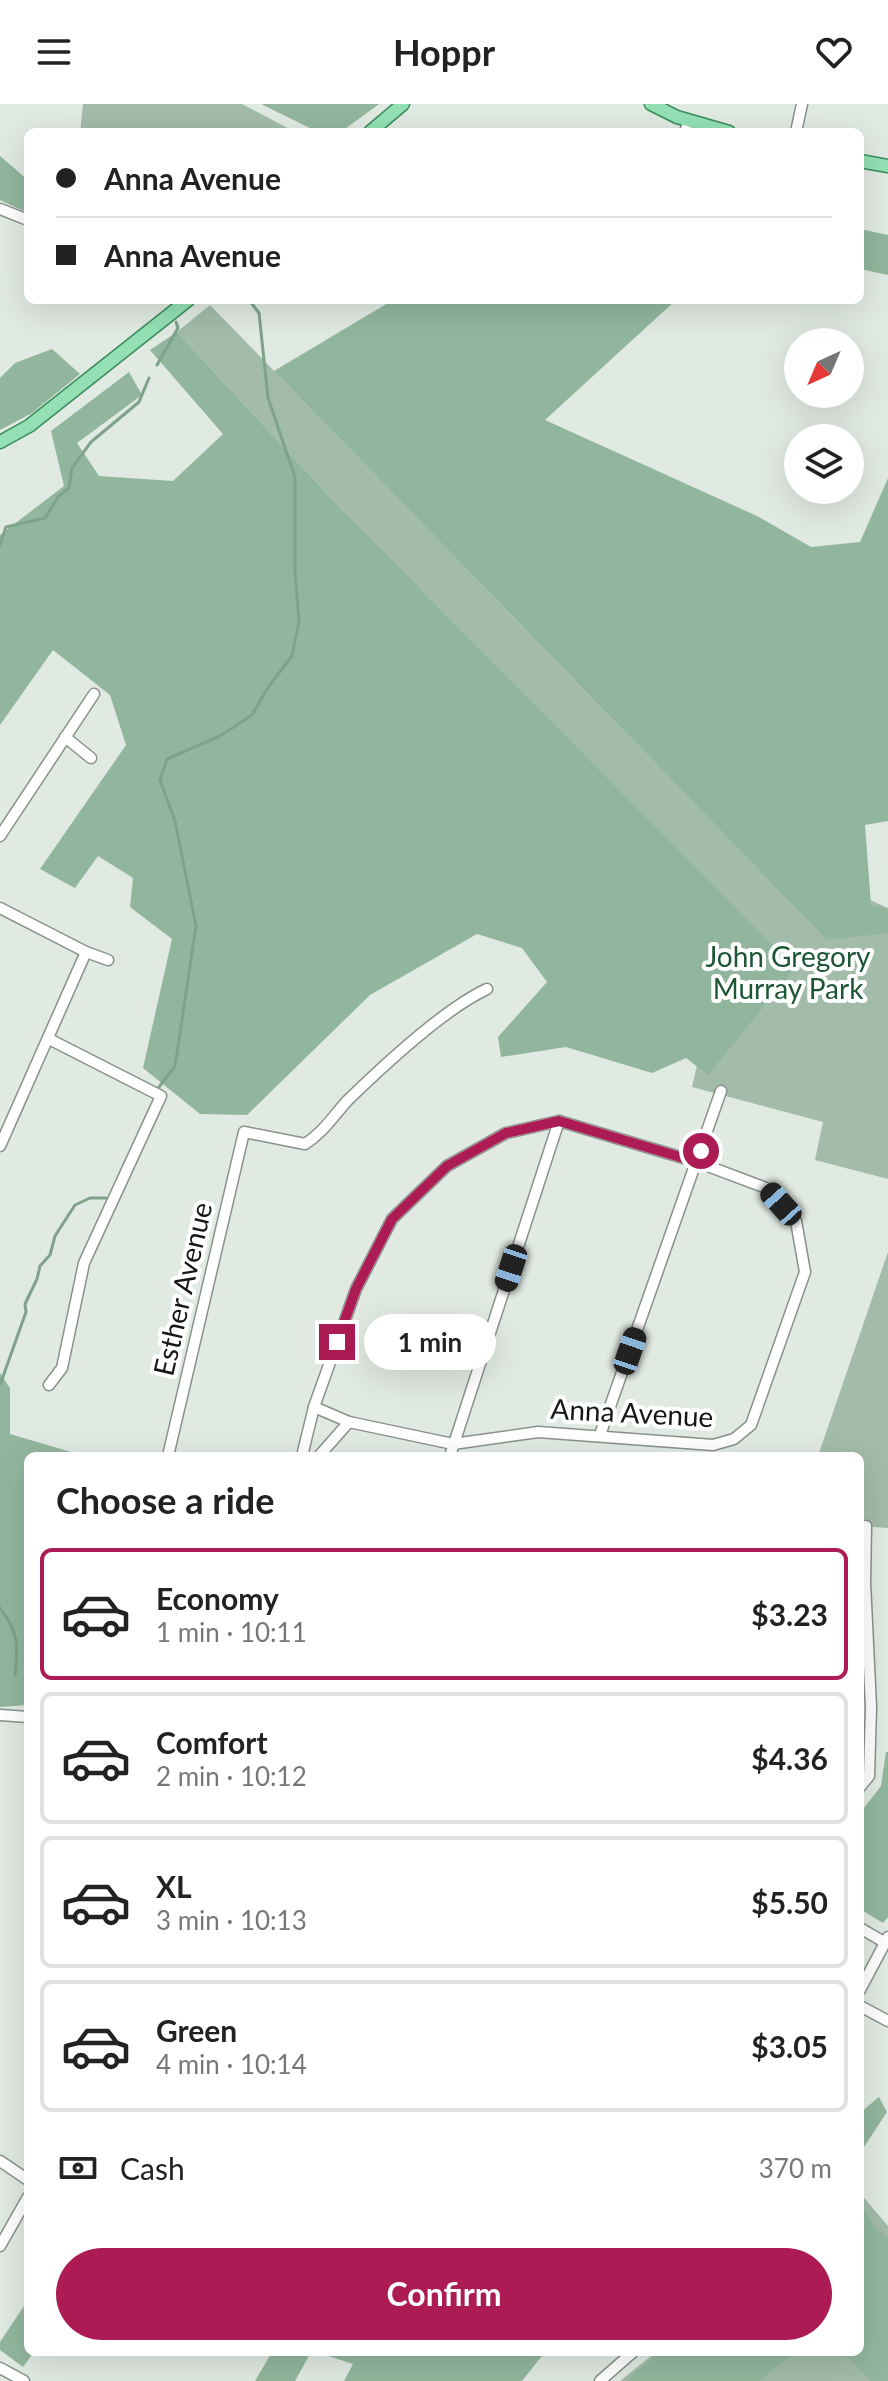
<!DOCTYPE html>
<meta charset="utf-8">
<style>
:root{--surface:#fff;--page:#f6f6f6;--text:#222;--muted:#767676;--line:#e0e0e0;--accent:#ac1b53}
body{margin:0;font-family:Lato,sans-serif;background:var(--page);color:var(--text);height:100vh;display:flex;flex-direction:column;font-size:30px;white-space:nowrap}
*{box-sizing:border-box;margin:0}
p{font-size:26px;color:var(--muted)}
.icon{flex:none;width:44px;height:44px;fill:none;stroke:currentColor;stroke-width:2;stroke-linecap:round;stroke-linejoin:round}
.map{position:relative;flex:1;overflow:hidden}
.panel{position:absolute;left:24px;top:1348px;width:840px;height:904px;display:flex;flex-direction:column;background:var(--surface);border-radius:12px;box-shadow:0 8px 32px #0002}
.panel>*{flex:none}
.hud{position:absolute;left:24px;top:24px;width:840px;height:176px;border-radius:12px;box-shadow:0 8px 32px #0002;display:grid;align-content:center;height:176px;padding:0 32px;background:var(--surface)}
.needle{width:52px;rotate:224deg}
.buttons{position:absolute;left:784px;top:224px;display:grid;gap:16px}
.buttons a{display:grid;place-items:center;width:80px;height:80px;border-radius:50%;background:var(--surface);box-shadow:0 8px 32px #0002;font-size:40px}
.end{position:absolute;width:36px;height:36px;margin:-18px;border:10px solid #ac1b53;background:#fff;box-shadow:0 0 0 4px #fff}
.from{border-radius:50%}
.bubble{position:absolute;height:56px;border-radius:28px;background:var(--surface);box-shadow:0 8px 32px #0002;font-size:26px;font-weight:700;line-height:56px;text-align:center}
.car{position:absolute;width:24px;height:48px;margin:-24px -12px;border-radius:10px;box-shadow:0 0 6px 2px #0007;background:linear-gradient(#222 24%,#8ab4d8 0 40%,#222 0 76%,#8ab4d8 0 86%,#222 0)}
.hud b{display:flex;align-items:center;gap:28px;height:76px;font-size:30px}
.hud b+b{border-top:2px solid var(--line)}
.hud i{width:20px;height:20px;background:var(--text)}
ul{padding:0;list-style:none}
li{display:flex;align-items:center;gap:24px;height:132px;margin:0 16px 12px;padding:0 16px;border:4px solid var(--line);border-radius:12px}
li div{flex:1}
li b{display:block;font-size:30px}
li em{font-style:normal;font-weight:700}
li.on{border-color:var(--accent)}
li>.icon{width:72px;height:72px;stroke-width:1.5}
h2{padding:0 32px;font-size:36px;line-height:96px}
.pay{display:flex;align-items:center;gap:20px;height:88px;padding:0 32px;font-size:30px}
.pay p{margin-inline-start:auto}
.action{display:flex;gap:16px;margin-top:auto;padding:16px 32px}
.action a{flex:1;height:92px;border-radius:48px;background:var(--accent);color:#fff;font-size:32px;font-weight:700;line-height:92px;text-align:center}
header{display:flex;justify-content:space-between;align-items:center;height:104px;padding:0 32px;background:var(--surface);font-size:36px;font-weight:700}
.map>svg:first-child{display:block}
.green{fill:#a2bca9}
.forest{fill:#92b69d}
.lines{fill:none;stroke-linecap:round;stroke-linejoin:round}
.stream{stroke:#7fa28a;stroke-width:3}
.minor-casing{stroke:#89918b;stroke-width:13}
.major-casing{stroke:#398c5c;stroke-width:15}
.minor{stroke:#fff;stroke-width:10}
.major{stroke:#94e0b4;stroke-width:12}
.route{stroke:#ac1b53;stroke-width:10}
.labels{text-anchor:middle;stroke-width:8;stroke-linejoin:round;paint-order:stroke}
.park-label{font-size:28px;fill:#1c5635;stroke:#fff}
.street-label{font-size:28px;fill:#151816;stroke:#fff}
</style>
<header><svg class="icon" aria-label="menu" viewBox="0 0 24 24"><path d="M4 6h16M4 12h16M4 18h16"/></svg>Hoppr<svg class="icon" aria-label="heart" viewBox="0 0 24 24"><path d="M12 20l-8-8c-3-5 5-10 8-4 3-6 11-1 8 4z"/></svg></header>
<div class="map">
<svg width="888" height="2277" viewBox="0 0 888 2277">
<rect width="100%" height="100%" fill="#e0e9e2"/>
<g class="green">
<path d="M83,0h159l53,28h-215z"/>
<path d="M210,201l513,528 165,75v271l-73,-19 8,-38 -131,-35 13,-57 -363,-520 -165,-178z"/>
<path d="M888,1148v276l-28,-2v-70h-42z"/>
<path d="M860,2089l28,33v155h-268l36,-29h204z"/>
</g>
<g class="forest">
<path d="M261,0h118l-38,28h-23z"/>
<path d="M0,52l28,24v33l-28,-13z"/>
<path d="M860,125l28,6v40l-28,-6z"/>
<path d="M393,196h283l-131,120 212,96 54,31 49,-5 28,-64v343l-23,4 6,80 17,4v24l-61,7 -553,-569z"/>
<path d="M177,228l165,178 453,458 -87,107 -22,-17 -34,15 -86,-26 -65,10 -3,-20 49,-55 -25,-34 -45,-14 -107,61 -123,120 -47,-1 -57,-46 29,-129 -42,-32 3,-29 -35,-22 -23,32 -35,-19 86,-124 -16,-50 -57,-45 -53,75v-190l64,-49 -13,-55 78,-59 13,23 -65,48 22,33 74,5 50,-47 -73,-84z"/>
<path d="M52,245l28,25 -48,39 -32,17v-52l15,-15z"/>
<path d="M0,1269l10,15v46l68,20 -50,2v249l-28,2z"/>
<path d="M886,1648h2v165l-5,6 -23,-14v-96l21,-27z"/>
<path d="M879,1993l8,15 -27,41v-40z"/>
<path d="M860,2097l14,25 14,12v143h-17l-22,-23 -28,-6h39z"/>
<path d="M28,2196v52h6l-11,15 -23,-17v-8z"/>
<path d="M272,2248h39l-16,29h-40z"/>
<path d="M316,2248h229l-23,29h-178l9,-17z"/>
<path d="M660,2248h135l-36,29h-133z"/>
</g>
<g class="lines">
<g class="stream">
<path d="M157,261l21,-37 -2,-6"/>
<path d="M0,441l6,-18 39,-9 13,-21 11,-9 3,-20 19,-26 48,-40 10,-24"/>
<path d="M159,983l16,-21 21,-140 -21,-105 -15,-41 7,-21 53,-23 32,-21 17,-29 23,-30 7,-35 -4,-49v-95l-27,-79 -9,-85 -10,-13"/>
<path d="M0,1281l26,-73 -1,-8 12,-25 3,-13 10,-11 5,-19 20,-31 15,-7h16"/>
<path d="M0,1504c19,24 18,38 15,67"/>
</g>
<g class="minor-casing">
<g id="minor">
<path d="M685,28l4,-12"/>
<path d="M796,28l6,-28"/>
<path d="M0,105l28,11"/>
<path d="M65,633l26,21"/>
<path d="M0,732l94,-142"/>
<path d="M0,804l86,44 22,8"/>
<path d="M0,1042l86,-194"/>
<path d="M49,1281l13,-17 22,-105 77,-167 -112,-57"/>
<path d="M314,1303l35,15"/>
<path d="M600,1331l121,-344"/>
<path d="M168,1352l76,-324 61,12c18,-11 29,-29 43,-44 35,-34 96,-91 139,-111"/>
<path d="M302,1352l12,-49 42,-118 36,-70 55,-53 59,-33 53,-12 138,41 69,26 30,33 9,51 -54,153 -17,14 -21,6 -175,-13 -85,12 -104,-22 -30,34"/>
<path d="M450,1352l109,-335"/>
<path d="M0,1611l28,2"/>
<path d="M860,1683l9,-11 2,-69 -6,-125 1,-56"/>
<path d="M860,1824l24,14"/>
<path d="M860,1886l28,-53"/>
<path d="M860,1902l28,15"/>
<path d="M0,2057l28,19"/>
<path d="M0,2142l28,-49"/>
<path d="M0,2264l24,13"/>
<path d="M600,2277l33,-29"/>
</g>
</g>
<g class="major-casing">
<g id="major">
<path d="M651,0l26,13 52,15"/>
<path d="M370,28l33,-28"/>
<path d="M860,57l28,5"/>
<path d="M0,338l29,-16 159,-126"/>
</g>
</g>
<use href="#minor" class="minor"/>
<use href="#major" class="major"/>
</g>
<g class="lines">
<path class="route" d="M337,1238l19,-53 36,-70 55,-53 59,-33 53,-12 138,41 4,-11"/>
</g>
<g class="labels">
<g class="park-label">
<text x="788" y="863">John Gregory<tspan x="788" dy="32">Murray Park</tspan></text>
</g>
<g class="street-label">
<text transform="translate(183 1185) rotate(-77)" y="10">Esther Avenue</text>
<text transform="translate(632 1309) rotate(3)" y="10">Anna Avenue</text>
</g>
</g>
</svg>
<div class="buttons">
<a><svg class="needle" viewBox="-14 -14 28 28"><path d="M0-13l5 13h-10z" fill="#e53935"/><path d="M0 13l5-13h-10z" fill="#767676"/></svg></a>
<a><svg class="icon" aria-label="layers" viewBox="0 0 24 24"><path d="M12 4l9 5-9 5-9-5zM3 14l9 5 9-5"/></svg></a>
</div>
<i class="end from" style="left:701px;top:1047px"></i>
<i class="end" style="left:337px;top:1238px"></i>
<div class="bubble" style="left:364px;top:1210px;width:132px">1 min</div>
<i class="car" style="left:781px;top:1100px;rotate:318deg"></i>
<i class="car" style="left:511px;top:1164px;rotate:198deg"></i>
<i class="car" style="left:630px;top:1247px;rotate:19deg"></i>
<div class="hud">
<b><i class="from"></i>Anna Avenue</b>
<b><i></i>Anna Avenue</b>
</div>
<section class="panel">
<h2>Choose a ride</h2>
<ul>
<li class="on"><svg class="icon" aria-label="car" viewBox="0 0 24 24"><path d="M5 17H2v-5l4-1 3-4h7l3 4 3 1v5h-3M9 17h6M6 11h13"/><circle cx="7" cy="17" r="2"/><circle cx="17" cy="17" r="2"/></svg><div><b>Economy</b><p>1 min · 10:11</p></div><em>$3.23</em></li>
<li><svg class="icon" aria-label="car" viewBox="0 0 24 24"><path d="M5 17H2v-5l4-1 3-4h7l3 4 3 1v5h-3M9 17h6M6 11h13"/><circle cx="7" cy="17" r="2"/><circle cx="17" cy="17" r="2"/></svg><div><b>Comfort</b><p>2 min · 10:12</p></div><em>$4.36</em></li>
<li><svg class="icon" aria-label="car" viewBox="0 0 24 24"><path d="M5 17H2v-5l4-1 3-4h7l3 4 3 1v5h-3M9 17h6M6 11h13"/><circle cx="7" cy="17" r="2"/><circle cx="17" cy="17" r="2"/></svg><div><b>XL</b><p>3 min · 10:13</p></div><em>$5.50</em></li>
<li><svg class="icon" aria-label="car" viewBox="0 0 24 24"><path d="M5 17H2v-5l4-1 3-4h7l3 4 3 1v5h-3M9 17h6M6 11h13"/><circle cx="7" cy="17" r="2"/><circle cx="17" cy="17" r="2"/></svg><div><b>Green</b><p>4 min · 10:14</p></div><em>$3.05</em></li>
</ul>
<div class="pay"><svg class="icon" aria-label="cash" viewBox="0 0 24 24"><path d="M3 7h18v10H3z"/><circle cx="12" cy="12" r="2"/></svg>Cash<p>370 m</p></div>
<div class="action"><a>Confirm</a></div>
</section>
</div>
